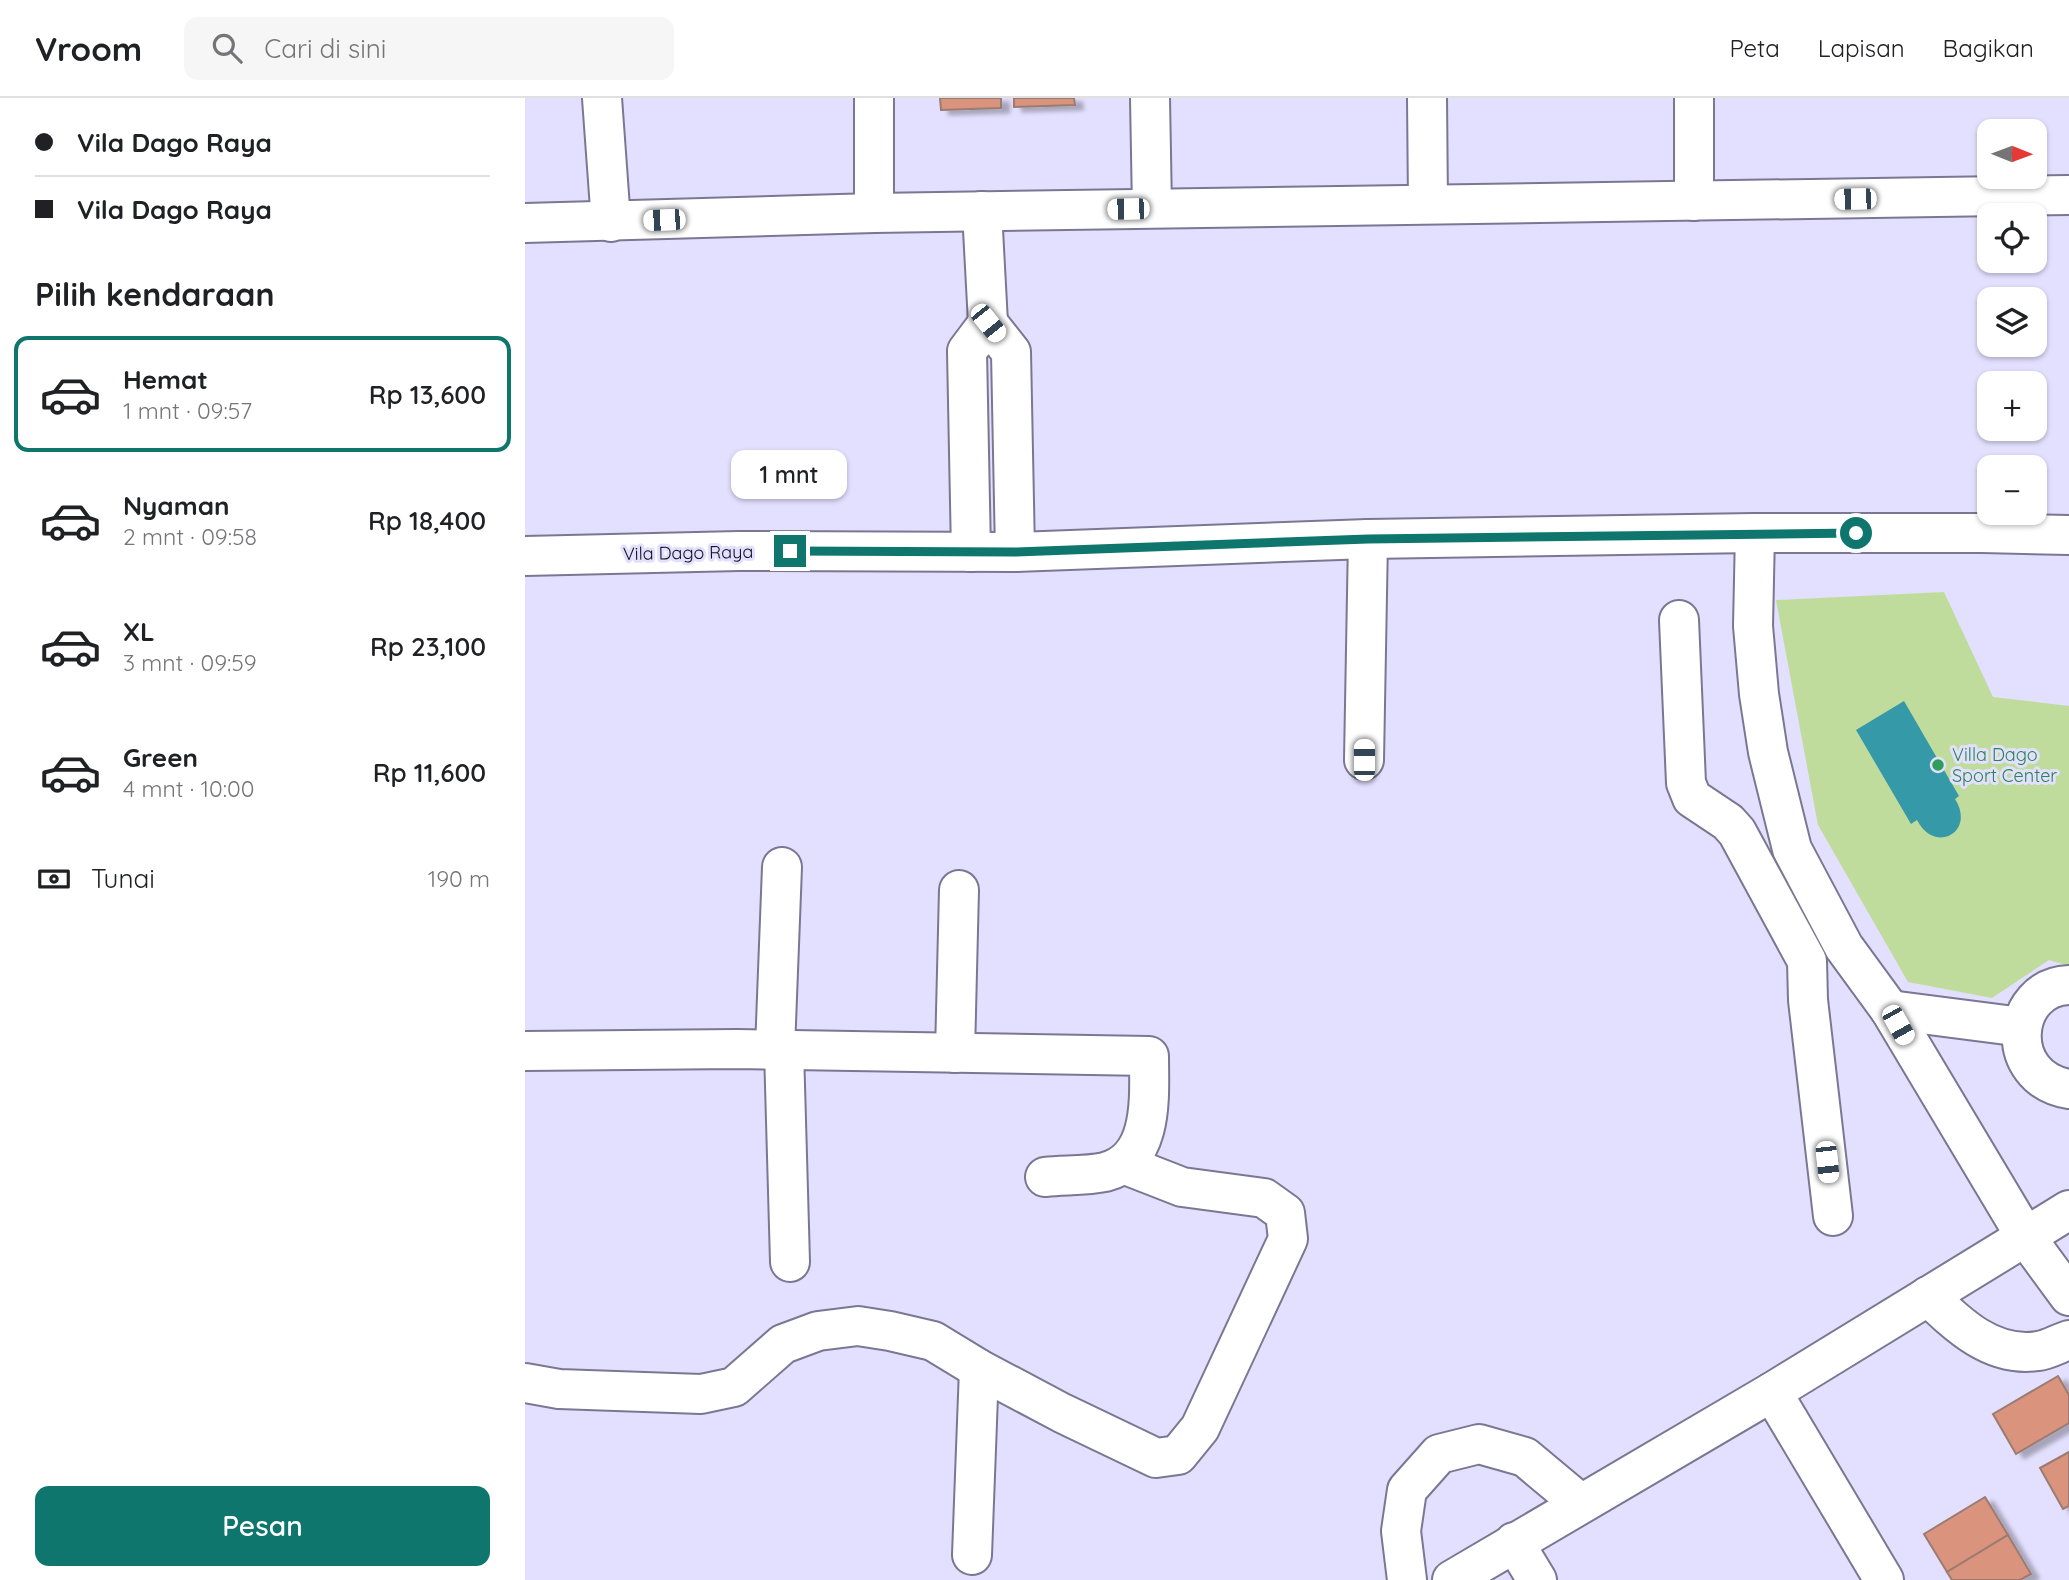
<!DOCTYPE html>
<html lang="id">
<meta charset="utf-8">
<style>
:root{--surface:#fff;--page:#f6f6f6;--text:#202124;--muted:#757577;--line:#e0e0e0;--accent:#0f766e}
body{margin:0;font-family:Quicksand,sans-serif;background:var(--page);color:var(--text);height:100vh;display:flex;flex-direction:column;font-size:26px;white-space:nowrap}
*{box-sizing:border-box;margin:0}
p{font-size:23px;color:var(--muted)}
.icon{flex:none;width:38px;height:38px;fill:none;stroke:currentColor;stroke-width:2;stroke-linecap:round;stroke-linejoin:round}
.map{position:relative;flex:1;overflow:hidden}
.sheet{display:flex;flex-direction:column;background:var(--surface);width:525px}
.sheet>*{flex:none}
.banner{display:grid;align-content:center;height:154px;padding:0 35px;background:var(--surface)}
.needle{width:46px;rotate:91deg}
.fabs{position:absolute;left:1452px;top:21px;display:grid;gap:14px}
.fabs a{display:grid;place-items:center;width:70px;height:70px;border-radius:14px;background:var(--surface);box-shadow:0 2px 5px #0004;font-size:35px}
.end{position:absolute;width:32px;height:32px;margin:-16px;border:9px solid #0f766e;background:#fff;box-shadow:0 0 0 4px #fff}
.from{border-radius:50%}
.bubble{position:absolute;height:49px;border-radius:14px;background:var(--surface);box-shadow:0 2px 5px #0004;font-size:23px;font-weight:600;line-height:49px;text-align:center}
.car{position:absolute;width:21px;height:42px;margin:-21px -10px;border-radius:9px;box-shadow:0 0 5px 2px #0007;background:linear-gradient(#fff 24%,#345 0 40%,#fff 0 76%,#345 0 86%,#fff 0)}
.banner b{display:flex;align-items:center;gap:24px;height:66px;font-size:26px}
.banner b+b{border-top:2px solid var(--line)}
.banner i{width:18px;height:18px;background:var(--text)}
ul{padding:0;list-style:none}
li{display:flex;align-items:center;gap:21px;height:116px;margin:0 14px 10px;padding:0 21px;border:4px solid transparent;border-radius:14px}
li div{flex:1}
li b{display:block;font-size:26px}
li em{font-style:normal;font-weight:600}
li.active{border-color:var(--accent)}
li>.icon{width:63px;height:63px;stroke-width:1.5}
h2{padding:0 35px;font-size:32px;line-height:84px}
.pay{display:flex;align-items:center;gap:18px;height:77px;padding:0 35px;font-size:26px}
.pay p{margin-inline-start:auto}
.cta{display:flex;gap:14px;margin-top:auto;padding:14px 35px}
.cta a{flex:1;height:80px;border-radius:14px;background:var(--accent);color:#fff;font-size:28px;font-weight:600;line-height:80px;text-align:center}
header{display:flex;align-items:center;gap:42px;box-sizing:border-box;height:98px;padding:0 35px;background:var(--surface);border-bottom:2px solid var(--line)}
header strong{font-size:33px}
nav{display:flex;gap:38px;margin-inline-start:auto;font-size:24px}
.search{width:490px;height:63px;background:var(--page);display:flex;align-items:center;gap:18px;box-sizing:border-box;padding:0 24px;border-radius:14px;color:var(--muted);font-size:26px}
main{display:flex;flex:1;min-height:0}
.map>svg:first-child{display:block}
.green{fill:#c0dc9c}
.water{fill:#3699a8}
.building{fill:#da937d;stroke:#9b7b71;stroke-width:2;filter:url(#shadow)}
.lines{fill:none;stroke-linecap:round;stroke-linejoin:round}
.minor-casing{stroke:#7a7792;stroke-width:42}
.minor{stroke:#fff;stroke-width:38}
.route{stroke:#0f766e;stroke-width:9}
.leisure-dot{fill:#2e9e5b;stroke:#e3dffe;stroke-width:2.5}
.labels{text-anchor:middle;stroke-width:6;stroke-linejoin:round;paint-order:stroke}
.street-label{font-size:18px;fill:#13111c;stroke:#e3dffe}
.leisure-label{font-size:18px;fill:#27864d;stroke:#e3dffe;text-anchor:start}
</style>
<header>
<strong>Vroom</strong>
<div class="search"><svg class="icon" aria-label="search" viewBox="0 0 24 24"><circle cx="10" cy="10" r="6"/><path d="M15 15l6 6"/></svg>Cari di sini</div>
<nav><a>Peta</a><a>Lapisan</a><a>Bagikan</a></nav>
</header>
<main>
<section class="sheet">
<div class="banner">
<b><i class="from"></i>Vila Dago Raya</b>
<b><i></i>Vila Dago Raya</b>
</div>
<h2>Pilih kendaraan</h2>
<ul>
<li class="active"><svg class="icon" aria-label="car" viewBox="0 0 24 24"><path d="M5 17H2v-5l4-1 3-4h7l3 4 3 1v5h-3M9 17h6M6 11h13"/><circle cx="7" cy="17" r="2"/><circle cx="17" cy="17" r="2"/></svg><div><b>Hemat</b><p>1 mnt · 09:57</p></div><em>Rp 13,600</em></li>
<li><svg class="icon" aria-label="car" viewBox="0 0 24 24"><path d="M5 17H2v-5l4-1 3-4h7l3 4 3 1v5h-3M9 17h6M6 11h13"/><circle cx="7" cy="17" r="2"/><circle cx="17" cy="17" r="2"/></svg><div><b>Nyaman</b><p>2 mnt · 09:58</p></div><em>Rp 18,400</em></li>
<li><svg class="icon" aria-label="car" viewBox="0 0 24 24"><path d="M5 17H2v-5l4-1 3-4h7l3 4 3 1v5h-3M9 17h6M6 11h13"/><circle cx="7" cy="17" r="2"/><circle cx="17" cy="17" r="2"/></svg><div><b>XL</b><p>3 mnt · 09:59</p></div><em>Rp 23,100</em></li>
<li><svg class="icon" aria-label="car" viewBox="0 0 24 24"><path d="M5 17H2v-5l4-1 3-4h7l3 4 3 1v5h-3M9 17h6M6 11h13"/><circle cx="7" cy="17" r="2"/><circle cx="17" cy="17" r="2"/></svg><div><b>Green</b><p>4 mnt · 10:00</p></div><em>Rp 11,600</em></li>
</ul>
<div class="pay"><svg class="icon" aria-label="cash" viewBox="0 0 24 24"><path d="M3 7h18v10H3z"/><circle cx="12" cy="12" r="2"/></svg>Tunai<p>190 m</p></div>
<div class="cta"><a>Pesan</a></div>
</section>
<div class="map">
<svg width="1544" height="1482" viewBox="0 0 1544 1482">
<defs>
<filter id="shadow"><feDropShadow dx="8" dy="4.5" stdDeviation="2" flood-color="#0004"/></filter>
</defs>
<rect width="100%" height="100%" fill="#e3dffe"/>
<path class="green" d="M1419,494l49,105 76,9v260l-20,-6 -57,38 -84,-16 -90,-157 -42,-225z"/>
<path class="water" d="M1379,603l55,95 -4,3c21,33 -20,56 -38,21l-6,4 -55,-94z"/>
<g class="building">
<path d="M415,0h61v10l-60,2z"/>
<path d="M489,0h60l1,7 -61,2z"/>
<path d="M1533,1278l11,19v28l-53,31 -23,-40z"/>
<path d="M1544,1354v54l-6,3 -23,-41z"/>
<path d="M1460,1399l23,38 -61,37 -23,-38z"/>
<path d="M1483,1437l23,39 -11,6h-68l-5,-8z"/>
</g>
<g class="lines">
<g class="minor-casing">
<g id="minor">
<path d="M77,0l9,124"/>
<path d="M349,0v115"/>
<path d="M625,0l2,110"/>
<path d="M902,0l1,106"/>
<path d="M1169,103v-103"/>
<path d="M457,113l6,112"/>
<path d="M0,125l349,-10 1195,-18"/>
<path d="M1230,435l-2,93 6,68 9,58 24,97 52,98 46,63 135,226 44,60"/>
<path d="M446,454l-4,-201 21,-28 23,29 4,200"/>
<path d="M0,458l214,-5 276,1 353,-13 387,-6h227l87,2"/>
<path d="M1154,522l7,163 6,15 36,24 9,10 70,129 1,39 25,216"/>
<path d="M839,662l4,-221"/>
<path d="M1544,887c-59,2 -67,93 0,104"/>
<path d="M1365,912l132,17"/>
<path d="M250,951l7,-182"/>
<path d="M259,952l6,212"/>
<path d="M0,953l212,-2 412,7c0,39 6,104 -44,116 -19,4 -40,3 -60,5"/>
<path d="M430,955l4,-163"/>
<path d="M1403,1198c30,29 64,62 110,55 10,-1 21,-8 31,-11"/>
<path d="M0,1285l34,6 142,5 33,-7 49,-43 35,-13 40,-5 32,5 43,10 46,28 83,44 94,45 22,-3 22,-27 88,-189 -3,-26 -21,-15 -82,-11 -59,-23"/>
<path d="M1247,1294l112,188"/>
<path d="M989,1444l23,38"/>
<path d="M447,1457l7,-186"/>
<path d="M882,1482l-6,-49 6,-41 32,-36 40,-10 46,13 55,46"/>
<path d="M927,1482l320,-188 297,-182"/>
</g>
</g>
<use href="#minor" class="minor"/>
</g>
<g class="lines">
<path class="route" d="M265,453l225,1 353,-13 488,-6"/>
</g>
<circle class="leisure-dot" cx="1413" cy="667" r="7"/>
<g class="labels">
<g class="street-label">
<text transform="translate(163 455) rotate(-1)" y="6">Vila Dago Raya</text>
</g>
<g class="leisure-label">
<text x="1427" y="663">Villa Dago<tspan x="1427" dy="21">Sport Center</tspan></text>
</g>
</g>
</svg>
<div class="fabs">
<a><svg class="needle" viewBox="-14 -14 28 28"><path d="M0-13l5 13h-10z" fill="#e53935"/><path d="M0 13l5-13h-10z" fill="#757577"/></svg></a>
<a><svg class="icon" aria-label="locate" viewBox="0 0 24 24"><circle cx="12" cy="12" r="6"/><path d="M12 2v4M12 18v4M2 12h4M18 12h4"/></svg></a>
<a><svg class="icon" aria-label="layers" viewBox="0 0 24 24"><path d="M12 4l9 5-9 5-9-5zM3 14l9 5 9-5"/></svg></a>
<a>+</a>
<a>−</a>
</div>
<i class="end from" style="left:1331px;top:435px"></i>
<i class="end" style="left:265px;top:453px"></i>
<div class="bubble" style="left:206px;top:352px;width:116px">1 mnt</div>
<i class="car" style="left:1330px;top:101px;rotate:269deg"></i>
<i class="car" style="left:603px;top:111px;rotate:269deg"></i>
<i class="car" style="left:139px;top:122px;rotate:268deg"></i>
<i class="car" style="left:463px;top:225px;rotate:141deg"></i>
<i class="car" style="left:839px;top:662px;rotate:0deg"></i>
<i class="car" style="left:1373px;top:927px;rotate:151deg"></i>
<i class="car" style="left:1302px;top:1064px;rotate:174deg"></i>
</div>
</main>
